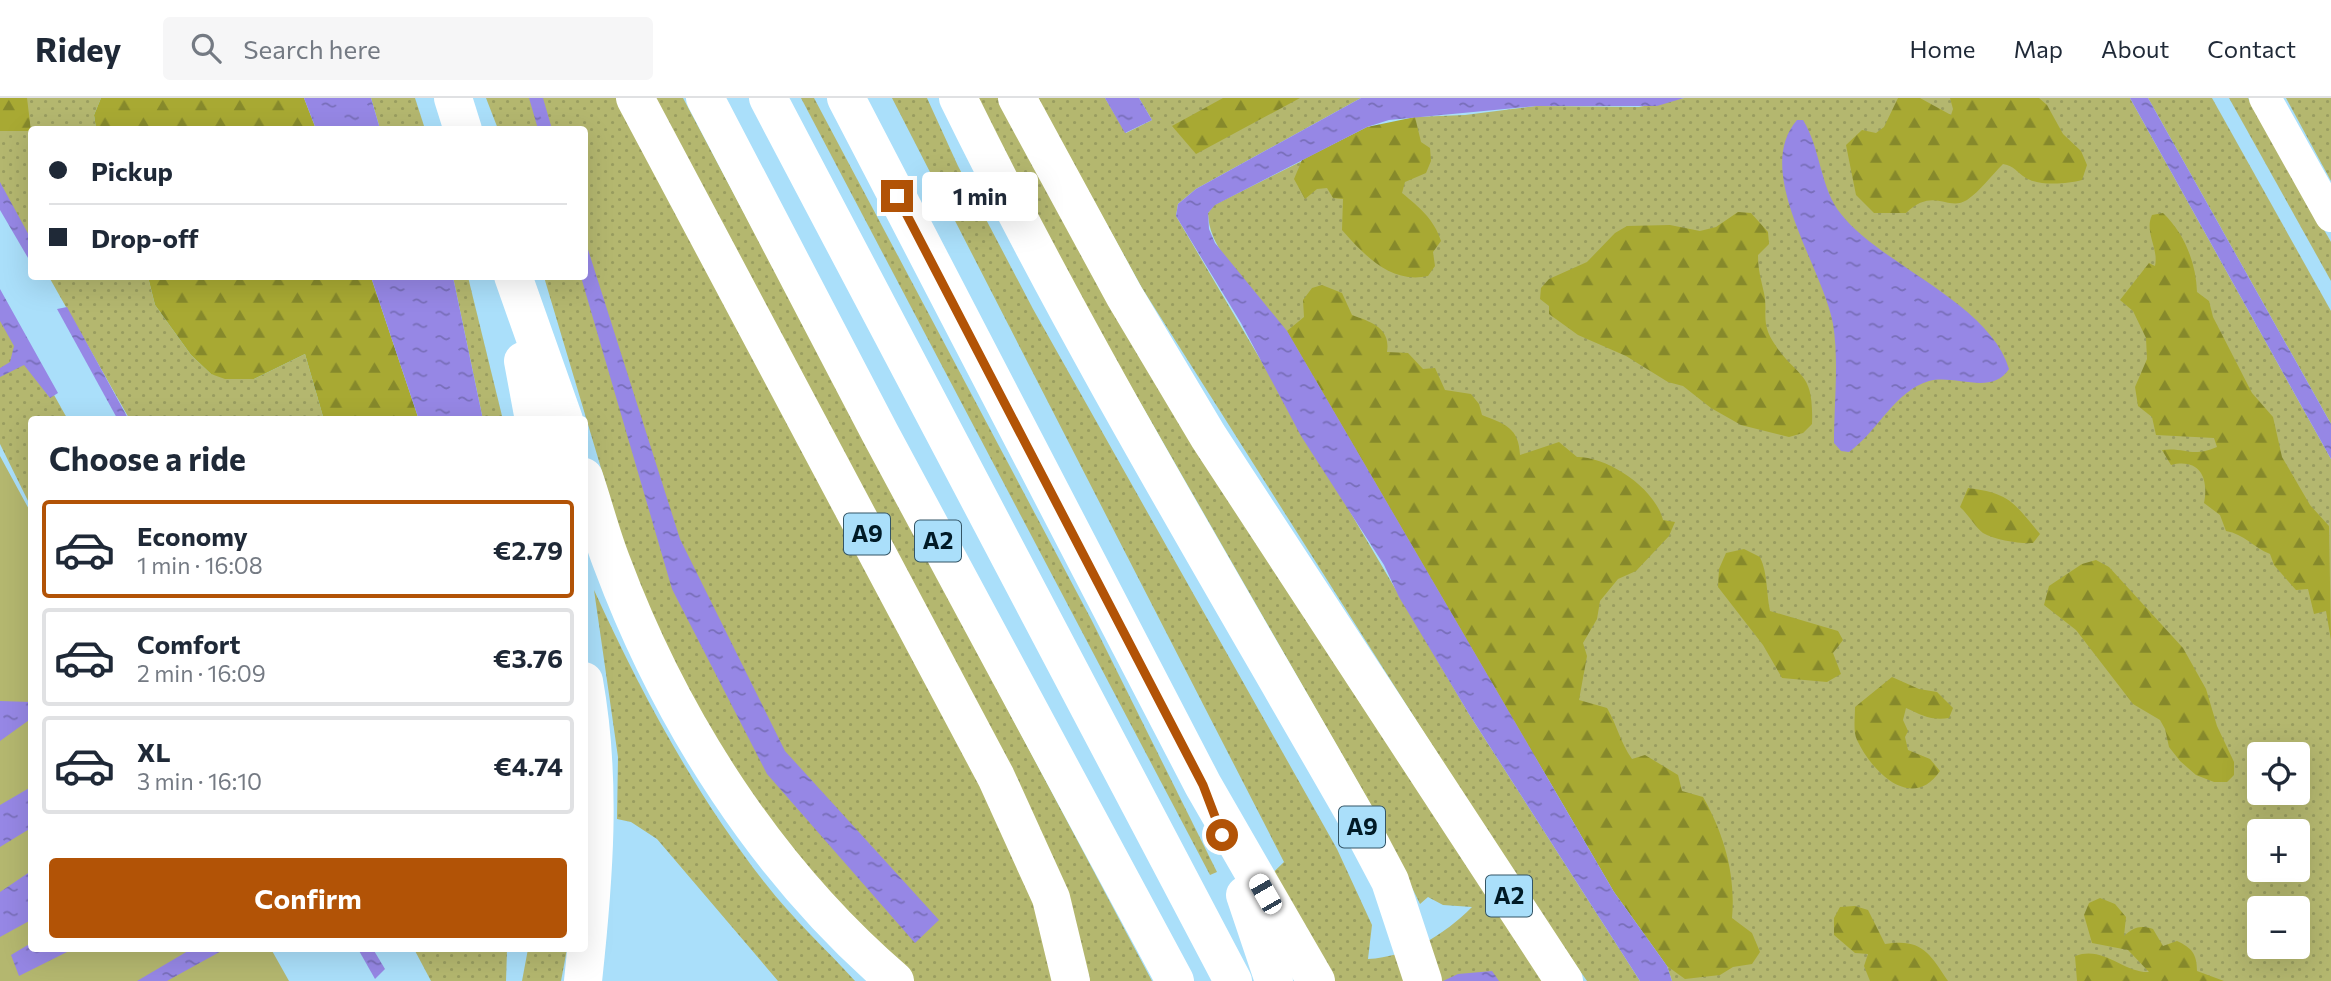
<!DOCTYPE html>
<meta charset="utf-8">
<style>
:root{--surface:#fff;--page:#f6f6f7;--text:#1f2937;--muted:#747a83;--line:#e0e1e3;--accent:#b25306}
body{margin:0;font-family:Commissioner,sans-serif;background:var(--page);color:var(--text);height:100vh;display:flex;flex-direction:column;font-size:26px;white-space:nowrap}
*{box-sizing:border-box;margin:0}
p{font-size:23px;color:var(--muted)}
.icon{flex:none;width:38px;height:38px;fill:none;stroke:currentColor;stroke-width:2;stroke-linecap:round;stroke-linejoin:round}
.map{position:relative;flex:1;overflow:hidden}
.drawer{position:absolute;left:28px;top:318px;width:560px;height:536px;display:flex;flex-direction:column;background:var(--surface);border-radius:7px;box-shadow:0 7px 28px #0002}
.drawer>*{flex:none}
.hud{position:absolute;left:28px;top:28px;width:560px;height:154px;border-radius:7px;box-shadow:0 7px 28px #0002;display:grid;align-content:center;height:154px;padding:0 21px;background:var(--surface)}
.controls{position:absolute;left:2247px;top:644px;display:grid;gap:14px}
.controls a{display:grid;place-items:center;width:63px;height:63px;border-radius:7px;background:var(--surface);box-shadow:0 7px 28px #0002;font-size:35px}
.end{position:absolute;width:32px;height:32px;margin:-16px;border:9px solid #b25306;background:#fff;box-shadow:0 0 0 4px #fff}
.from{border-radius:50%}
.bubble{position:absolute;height:49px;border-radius:7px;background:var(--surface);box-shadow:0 7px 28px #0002;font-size:23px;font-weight:700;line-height:49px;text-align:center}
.car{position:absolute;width:21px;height:42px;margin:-21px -10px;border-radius:9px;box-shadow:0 0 5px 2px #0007;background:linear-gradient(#fff 24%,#345 0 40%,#fff 0 76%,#345 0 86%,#fff 0)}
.hud b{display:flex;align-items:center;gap:24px;height:66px;font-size:26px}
.hud b+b{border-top:2px solid var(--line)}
.hud i{width:18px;height:18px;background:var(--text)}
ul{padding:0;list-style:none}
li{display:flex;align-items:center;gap:21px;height:98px;margin:0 14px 10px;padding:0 7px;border:4px solid var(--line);border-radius:7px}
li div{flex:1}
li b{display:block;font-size:26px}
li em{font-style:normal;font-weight:700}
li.selected{border-color:var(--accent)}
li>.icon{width:63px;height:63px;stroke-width:1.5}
h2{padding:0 21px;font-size:32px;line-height:84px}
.button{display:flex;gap:14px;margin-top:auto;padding:14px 21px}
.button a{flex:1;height:80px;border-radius:7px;background:var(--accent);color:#fff;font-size:28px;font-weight:700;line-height:80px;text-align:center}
header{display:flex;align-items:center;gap:42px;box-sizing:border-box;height:98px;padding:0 35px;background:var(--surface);border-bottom:2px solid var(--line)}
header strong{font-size:33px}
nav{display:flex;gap:38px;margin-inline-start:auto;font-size:24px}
.search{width:490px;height:63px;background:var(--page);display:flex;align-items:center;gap:18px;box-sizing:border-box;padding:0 24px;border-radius:7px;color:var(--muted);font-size:26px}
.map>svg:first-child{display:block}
.grass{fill:url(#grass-dots);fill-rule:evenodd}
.forest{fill:url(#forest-firs)}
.park{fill:#b4b76f}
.water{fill:url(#water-ripples)}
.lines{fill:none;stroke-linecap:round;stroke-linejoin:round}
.minor{stroke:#fff;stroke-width:32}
.highway{stroke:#fff;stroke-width:38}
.route{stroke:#b25306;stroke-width:9}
.labels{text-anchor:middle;stroke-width:5;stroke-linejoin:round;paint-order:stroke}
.shield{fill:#aadffa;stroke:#356;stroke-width:2}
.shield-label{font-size:24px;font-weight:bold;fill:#001a26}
</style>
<header>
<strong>Ridey</strong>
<div class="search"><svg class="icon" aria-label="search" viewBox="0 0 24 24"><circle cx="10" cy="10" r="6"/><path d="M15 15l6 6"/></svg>Search here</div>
<nav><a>Home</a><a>Map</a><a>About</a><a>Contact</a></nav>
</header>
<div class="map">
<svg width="2331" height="883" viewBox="0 0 2331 883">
<defs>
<pattern id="grass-dots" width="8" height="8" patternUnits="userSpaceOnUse" patternTransform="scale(1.75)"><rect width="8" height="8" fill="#b4b76f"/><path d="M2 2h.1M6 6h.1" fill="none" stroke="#999d60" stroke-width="1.8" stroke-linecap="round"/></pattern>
<pattern id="forest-firs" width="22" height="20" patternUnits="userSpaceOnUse" patternTransform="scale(1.75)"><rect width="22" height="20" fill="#a8a933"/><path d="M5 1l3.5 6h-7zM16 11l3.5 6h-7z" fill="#86892b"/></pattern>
<pattern id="water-ripples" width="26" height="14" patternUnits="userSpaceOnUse" patternTransform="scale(1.75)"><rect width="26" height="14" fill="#9687e5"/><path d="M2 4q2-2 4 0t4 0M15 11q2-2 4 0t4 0" fill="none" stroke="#786eb9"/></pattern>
</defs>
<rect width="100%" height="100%" fill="#aadffa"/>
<g class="grass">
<path d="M0,0h101l-7,17 2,14 -64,1 -1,115 -31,-55z"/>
<path d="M371,0h44l10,31h-45z"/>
<path d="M486,0h197l469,883h-239l-84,-83 -112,-150 -82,-166 -91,-305 40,-1v-146l-86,-1z"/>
<path d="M801,0h13l277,521 126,253 -7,3z"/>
<path d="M892,0h35l31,68 75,143 304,540 35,76 -4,34c40,-2 76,-24 104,-52l-29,-2 -15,-8 -8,7 -45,-92 -305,-532 -92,-182h22l545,883h-250l-38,-93 27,-26z"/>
<path d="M1037,0h68l21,35 26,-13 -13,-22h222l-165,91 -18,15 -2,12 293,498 171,267h-53l-67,-97 -378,-596z"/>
<path d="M1684,0h446l201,361v522h-659l-5,-15 -126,-199 -284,-470c-19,-27 -48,-49 -49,-84l6,-8 102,-51 99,-37 50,-2 71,-9 103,1zM2259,656h39v39h-39zM2259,733h39v39h-39zM2259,810h39v39h-39z"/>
<path d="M2148,0h64l119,213v113z"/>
<path d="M2229,0h19l83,144v39z"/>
<path d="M2286,0h45v83z"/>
<path d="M49,179h99l7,28 36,50 20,19 43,5 51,-25 19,66h-194z"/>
<path d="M453,179h15l35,143h-20z"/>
<path d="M0,200l68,122h-36l-1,87 -31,-63z"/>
<path d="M594,492c47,103 101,204 171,293 27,35 61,66 90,98h-77l-121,-142 -26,-17 -14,-3 1,-62z"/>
<path d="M414,851h93l-1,32h-75z"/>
<path d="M528,851h39l-6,32h-39z"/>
</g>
<g class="forest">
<path d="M0,0h27l4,33h-31z"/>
<path d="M101,0h203l12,31h-220l-2,-14z"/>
<path d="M1223,0h77l-104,56 -24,-28z"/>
<path d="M1898,0h22l31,17 2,-6 -3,-11h89l8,7 16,29 18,17 6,14 -5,15c-15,4 -43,6 -56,-2 -10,-6 -11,-12 -23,-14 -11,11 -23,27 -36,36 -20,12 -33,-14 -61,13h-32l-18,-18 -10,-50 16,-15 14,3 8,-6z"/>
<path d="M1415,19l6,25 9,6 1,13 -5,12 -21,9 -3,11c17,14 32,26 39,48l-8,11 2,14 -7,10c-37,8 -63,-20 -86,-46l1,-31 -10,-1 -6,-10 -10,1 -12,10 -11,-20 8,-19 65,-33z"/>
<path d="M1738,114l13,1 17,19 1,12 -11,11c0,15 3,24 6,38 4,18 -3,28 8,47 25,41 42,27 40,84l-9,9 -14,4 -48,-12 -30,-17 -28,-22 -15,-4 -42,-26 -48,-21 -29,-21v-8l-9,-7 1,-11 8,-9 38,-17 28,-29 12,-7 43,-1 30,6 16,-4z"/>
<path d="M2163,115c21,20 33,49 34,79l12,9 4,16 39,76 21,24 9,40 28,48 19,21 2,114 -5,-29 -12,3 -6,-25 -12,1 -22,-25 -4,-11c-17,-7 -26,-20 -44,-23l-6,-16 -16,-12c5,-25 -4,-45 -33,-38l-9,-15c24,-3 29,8 55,-3l-3,-9 -58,-3 -4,-18 -14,-11 -3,-19 12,-28 -1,-21 -13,-27 -13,-11 29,-37 6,3c4,-18 -11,-34 -3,-51z"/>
<path d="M148,179h223l48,143h-95l-19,-66 -51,25h-29l-14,-5 -20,-19 -36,-50z"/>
<path d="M1322,187l20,8 10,22c19,7 39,13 35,37l21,1 15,16 12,-1 10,22 26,4 8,10 3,11c23,9 37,13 38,40l39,-13 18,15c31,0 78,31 86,63l12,2 -6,14 -33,35 -18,8 -18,22 -3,18 -14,24 4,13 -8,44 28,8c10,17 13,34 25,51l13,-4 33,20 4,16 21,6c21,37 33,78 29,121l20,15 8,19 -8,12 -19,3 -13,8 -35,4 -18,-13 -53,-74 -327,-561 17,-14 -1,-17 9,-12z"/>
<path d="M1968,390c42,5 46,15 72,46l-7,9c-13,1 -38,-3 -50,-10 -6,-4 -16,-20 -23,-26z"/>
<path d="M1744,451l16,8c8,17 6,36 10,54l68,20 5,9 -10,13 8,21 -14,8 -45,-4 -19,-33 -45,-58 1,-18 7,-16z"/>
<path d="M2096,462l13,7 74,81 23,41 11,37 17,36v13l-7,7h-13l-18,-7 -16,-14 -11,-14 -4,-18 -5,-9 -27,-16 -57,-74 -32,-25 5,-19 33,-22z"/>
<path d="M1892,579l27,12 18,3 16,16 -4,10c-17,3 -28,-3 -43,-10l-3,12 5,11 -3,6 3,13 22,9 10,12c-28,41 -68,1 -83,-31 -4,-8 -2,-23 -2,-33z"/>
<path d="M2100,800l15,6 11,13 -2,19c10,-9 16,-11 29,-7l10,17 14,-5c15,7 20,13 20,30l27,10h-147l-2,-25c29,-11 48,17 74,16l-21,-22 -36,-7 -8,-28 5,-12z"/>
<path d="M1855,808l13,4 17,34c36,-6 44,8 63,37h-78l-6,-15 4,-12 -13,-1 -21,-18v-17l6,-11z"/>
</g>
<path class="park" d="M0,358l31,57 1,435 239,1 18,32h-289z"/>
<g class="water">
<path d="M304,0h67l9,31h-64z"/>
<path d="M529,0h14l9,31h-14z"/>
<path d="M1105,0h34l13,22 -27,13z"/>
<path d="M1361,0h323l-27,8h-121l-147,14 -22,7 -152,78 -7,8 1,16 6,14 72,88 327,561 53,74 5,15h-32l-171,-267 -70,-117 -15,-32 -83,-129 -60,-113 -65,-107 2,-12 18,-15z"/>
<path d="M2130,0h18l183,326v35z"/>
<path d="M1797,22h6c18,29 17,68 38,94 40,51 149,89 168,155 -17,27 -54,5 -80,12 -34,10 -52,51 -80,71l-8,-1 -7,-8c0,-37 5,-84 -1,-119 -10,-57 -81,-152 -36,-204z"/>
<path d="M0,84l31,57v24l-31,-53z"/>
<path d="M585,142l95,299 105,212 154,169 -24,23 -148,-169 -95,-185 -91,-312 3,-1z"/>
<path d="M371,179h82l30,143h-64z"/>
<path d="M0,191l58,104 -8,5 -26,-33 -24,12v-9l10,-6 4,-16 -14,-25z"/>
<path d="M67,209l62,113h-11l-61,-111z"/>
<path d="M0,603l31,1 1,16 -32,23z"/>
<path d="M31,689v41l-31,19v-42z"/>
<path d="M31,773v49l-31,17v-45z"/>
<path d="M31,845l1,5 41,1 -54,27 -8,-21z"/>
<path d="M193,850l32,1 -58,32h-30z"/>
<path d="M358,851h15l12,20 -10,10z"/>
<path d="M1492,873l7,10h-56l15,-7z"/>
</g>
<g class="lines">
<path class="minor" d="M2265,0l66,118"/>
<g class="highway">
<path d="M453,0l10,32"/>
<path d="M635,0l361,679 55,121 20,83"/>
<path d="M705,0l175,335 295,548"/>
<path d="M768,0l465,883"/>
<path d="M846,0l357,687 113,196"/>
<path d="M958,0c120,245 261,479 396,715l36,68 33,100"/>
<path d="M1017,0l107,197 84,141 356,545"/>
<path d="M513,178l51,144"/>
<path d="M523,263l11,59"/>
<path d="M584,379c10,29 17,58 28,86 59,158 155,308 283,418"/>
<path d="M1245,797l29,86"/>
<path d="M583,883c11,-101 19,-200 1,-300"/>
</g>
</g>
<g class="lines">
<path class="route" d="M897,98l306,589 19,50"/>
</g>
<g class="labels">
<g class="shield">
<rect x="844" y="415.5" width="46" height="41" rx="5"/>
<rect x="915" y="422.5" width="46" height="41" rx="5"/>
<rect x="1339" y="708.5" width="46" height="41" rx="5"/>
<rect x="1486" y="777.5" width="46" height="41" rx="5"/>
</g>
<g class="shield-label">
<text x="867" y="444">A9</text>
<text x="938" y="451">A2</text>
<text x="1362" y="737">A9</text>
<text x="1509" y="806">A2</text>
</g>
</g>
</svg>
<div class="controls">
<a><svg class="icon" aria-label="locate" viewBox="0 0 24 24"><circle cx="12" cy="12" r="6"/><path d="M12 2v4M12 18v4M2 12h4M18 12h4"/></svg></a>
<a>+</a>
<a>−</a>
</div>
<i class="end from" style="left:1222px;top:737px"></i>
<i class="end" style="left:897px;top:98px"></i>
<div class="bubble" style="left:922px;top:74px;width:116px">1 min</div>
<i class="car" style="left:1265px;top:796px;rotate:330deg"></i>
<div class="hud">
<b><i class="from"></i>Pickup</b>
<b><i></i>Drop-off</b>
</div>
<section class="drawer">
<h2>Choose a ride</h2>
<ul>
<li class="selected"><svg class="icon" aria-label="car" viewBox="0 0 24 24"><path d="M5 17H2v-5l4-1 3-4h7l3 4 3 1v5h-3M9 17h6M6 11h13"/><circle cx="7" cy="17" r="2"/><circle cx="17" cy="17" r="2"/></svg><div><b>Economy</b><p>1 min · 16:08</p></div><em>€2.79</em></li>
<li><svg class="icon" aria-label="car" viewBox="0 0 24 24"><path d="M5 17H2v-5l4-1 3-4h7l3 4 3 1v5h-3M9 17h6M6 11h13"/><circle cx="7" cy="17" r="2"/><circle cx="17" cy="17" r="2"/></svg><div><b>Comfort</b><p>2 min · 16:09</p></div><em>€3.76</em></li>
<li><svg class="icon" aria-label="car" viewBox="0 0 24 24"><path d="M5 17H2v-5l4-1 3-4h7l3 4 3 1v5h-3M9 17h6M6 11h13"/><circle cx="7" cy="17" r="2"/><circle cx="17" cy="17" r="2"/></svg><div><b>XL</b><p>3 min · 16:10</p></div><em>€4.74</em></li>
</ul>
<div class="button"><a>Confirm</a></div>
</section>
</div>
